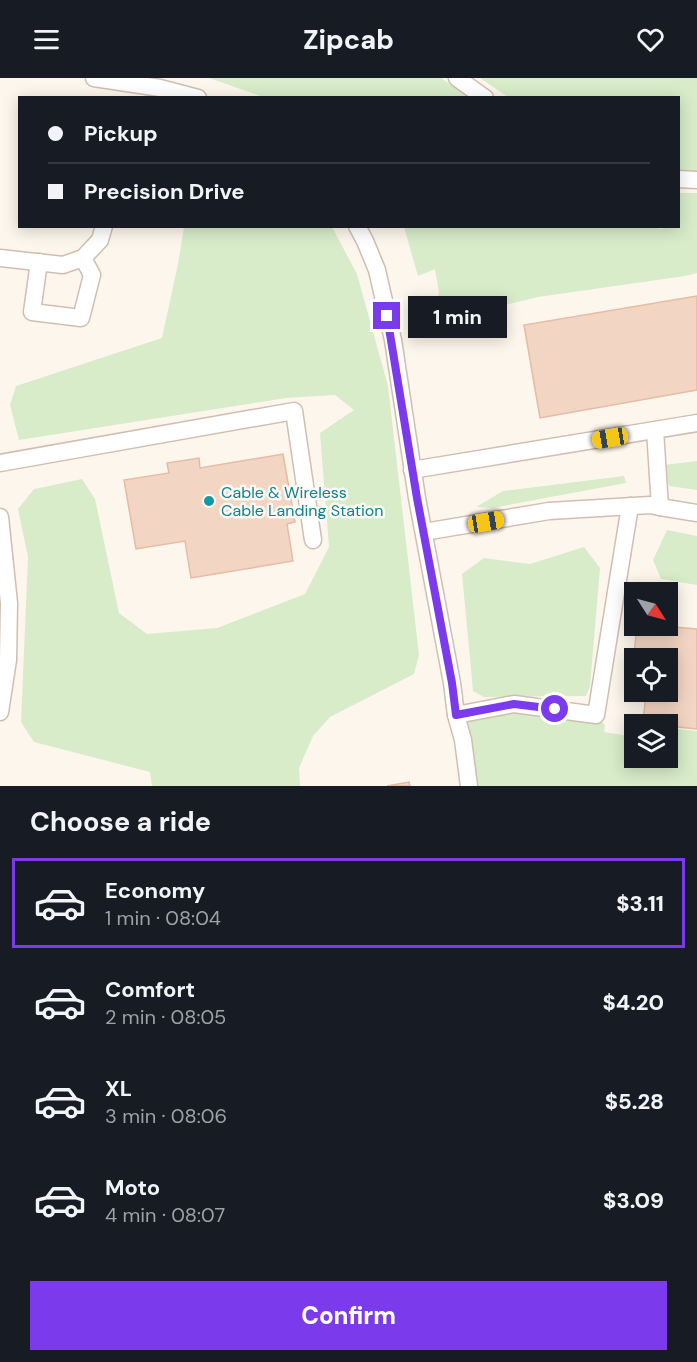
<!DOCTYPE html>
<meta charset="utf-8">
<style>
:root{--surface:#171b24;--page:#20242c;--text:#f1f3f6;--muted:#9ea1a6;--line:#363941;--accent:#7c3aed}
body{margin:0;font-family:"DM Sans",sans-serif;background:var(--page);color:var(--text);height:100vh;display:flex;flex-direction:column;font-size:22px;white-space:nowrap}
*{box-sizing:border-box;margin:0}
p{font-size:20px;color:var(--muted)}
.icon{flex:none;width:33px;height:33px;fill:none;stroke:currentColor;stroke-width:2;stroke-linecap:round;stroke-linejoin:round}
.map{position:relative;height:708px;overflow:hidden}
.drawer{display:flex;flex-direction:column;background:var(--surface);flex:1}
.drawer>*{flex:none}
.guide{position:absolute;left:18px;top:18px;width:662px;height:132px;border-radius:0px;box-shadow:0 3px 15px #0003;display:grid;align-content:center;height:132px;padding:0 30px;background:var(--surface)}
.needle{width:39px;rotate:126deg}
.tools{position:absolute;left:624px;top:504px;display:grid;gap:12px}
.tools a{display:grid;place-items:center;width:54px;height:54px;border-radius:0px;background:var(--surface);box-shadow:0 3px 15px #0003;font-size:30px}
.end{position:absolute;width:27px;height:27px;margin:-14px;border:8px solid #7c3aed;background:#fff;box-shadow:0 0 0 3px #fff}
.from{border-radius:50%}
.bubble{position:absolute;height:42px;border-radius:0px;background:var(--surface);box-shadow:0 3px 15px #0003;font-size:20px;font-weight:800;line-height:42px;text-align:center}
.car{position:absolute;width:18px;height:36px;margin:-18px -9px;border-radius:8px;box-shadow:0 0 4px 2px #0007;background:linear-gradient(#f5c518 24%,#345 0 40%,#f5c518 0 76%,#345 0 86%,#f5c518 0)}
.guide b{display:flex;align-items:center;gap:21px;height:57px;font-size:22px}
.guide b+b{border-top:2px solid var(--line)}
.guide i{width:15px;height:15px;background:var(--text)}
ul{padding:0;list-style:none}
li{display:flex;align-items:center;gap:18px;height:90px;margin:0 12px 9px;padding:0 18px;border:3px solid transparent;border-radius:0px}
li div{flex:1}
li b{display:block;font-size:22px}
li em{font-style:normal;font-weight:800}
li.current{border-color:var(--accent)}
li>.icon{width:54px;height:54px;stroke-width:1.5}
h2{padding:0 30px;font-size:27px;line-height:72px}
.action{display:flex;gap:12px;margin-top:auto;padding:12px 30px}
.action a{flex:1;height:69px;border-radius:0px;background:var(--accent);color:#fff;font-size:24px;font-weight:800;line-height:69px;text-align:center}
header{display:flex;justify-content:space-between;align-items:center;height:78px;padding:0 30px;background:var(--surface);font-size:27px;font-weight:800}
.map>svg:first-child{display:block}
.green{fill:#d8ecc9}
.building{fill:#f3d5c3;stroke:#e6bba3;stroke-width:1.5}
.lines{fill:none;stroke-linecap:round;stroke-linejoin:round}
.minor-casing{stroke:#d1beb0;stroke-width:19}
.minor{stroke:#fff;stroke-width:16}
.route{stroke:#7c3aed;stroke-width:8}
.culture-dot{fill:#0f9aa8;stroke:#fffaf3;stroke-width:2}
.labels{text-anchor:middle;stroke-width:5;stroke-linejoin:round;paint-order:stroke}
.culture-label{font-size:16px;fill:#0d838f;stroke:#fffaf3;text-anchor:start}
</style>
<header><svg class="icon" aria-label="menu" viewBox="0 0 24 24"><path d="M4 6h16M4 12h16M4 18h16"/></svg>Zipcab<svg class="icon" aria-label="heart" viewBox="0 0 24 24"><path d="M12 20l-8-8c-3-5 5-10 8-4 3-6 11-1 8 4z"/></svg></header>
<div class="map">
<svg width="697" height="708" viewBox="0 0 697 708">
<rect width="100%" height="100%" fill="#fdf6ec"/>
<g class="green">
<path d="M209,0h232l27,19h-205z"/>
<path d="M480,0h217v103l-19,-6v-77l-170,-1z"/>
<path d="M678,115h19v80l-12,3 -147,21 -58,14 -27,26 -19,-13 5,-32 -4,-23 -17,7 -14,-49 251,-1 4,3 19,-3z"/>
<path d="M184,149h148l25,47 31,112 31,269 -5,19 -84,43 -17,19 -14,32 1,18h-148l-2,-14 -116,-30 -13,-20 7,-165 -10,-48 16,-20 48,-10 13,20 24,114 28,21 70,-6 88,-34 24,-47 -9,-114 34,-23 -19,-15 -49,3 -267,42 -9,-35 6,-19 146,-48 16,-74z"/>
<path d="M697,383v29l-28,-4 -5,-21z"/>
<path d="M624,398l2,7 -134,25 -16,-1 27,-16z"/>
<path d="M667,452l30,6v49l-36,-6 -8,-19z"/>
<path d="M584,469l16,21 -10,118 -4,10 -102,1 -11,-6 -11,-117 22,-16 46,6z"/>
<path d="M508,632l95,13 2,2 -1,7 30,5v21h34l1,-30 28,3v55h-221l-10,-62 3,-6z"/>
</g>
<g class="building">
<path d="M697,218v94l-157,28 -16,-93z"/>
<path d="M283,376l12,68 -8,2 6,37 -102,17 -6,-37 -49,8 -12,-69 45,-7 -2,-10 32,-5 1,10z"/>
<path d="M637,548h24l36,3v100l-29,-3v-2h-20v-2h-5l3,-30h22v-34h-34v15h-2z"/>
<path d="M409,704l1,4h-23z"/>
</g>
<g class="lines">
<g class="minor-casing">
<g id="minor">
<path d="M94,0l66,10 38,10"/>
<path d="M457,0l28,20"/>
<path d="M678,101l19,1"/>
<path d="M357,148l8,15 12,29 16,70 24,158 35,185 4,32 7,25 6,46"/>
<path d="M0,180l63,7 20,-7 17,-18 4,-14"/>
<path d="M39,184l-7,50 49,6 11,-43 -9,-17"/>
<path d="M655,352l5,77 37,6"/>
<path d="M0,385l294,-52 19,129"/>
<path d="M412,392l285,-47"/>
<path d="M0,439l9,86 -1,57 -8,52"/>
<path d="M424,454l125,-21 101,-6 10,2"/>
<path d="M456,637l58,-11 82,11 34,-209"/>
</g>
</g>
<use href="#minor" class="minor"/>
</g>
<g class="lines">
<path class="route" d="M387,238l30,182 35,185 4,32 58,-11 41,5"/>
</g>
<circle class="culture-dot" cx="209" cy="423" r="6"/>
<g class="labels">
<g class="culture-label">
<text x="221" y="420">Cable &amp; Wireless<tspan x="221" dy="18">Cable Landing Station</tspan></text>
</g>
</g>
</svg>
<div class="tools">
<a><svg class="needle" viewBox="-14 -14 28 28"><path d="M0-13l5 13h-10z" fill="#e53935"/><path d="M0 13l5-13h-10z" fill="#9ea1a6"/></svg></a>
<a><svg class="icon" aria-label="locate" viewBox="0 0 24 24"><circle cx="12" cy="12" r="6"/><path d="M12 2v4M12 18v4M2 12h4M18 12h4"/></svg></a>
<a><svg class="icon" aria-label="layers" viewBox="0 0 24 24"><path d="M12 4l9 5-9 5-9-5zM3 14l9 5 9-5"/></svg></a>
</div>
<i class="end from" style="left:555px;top:631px"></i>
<i class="end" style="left:387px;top:238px"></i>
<div class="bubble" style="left:408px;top:218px;width:99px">1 min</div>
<i class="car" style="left:610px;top:360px;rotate:261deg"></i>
<i class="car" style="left:486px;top:444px;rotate:80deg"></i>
<div class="guide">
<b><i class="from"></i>Pickup</b>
<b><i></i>Precision Drive</b>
</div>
</div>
<section class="drawer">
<h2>Choose a ride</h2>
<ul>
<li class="current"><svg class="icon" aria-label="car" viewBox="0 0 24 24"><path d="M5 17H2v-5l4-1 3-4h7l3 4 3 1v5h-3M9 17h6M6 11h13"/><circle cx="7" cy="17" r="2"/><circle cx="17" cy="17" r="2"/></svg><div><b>Economy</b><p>1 min · 08:04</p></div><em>$3.11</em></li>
<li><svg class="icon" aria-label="car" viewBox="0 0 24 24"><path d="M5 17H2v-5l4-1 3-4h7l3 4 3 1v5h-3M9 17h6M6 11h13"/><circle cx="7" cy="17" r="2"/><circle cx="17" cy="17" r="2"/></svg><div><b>Comfort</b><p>2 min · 08:05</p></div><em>$4.20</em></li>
<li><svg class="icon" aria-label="car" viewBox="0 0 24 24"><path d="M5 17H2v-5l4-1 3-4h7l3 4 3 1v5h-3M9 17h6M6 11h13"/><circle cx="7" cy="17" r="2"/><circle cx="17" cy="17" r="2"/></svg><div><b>XL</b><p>3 min · 08:06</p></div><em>$5.28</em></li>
<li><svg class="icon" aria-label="car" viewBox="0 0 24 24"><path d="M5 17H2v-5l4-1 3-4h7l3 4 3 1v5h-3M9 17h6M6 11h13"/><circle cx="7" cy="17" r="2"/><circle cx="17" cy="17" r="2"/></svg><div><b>Moto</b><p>4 min · 08:07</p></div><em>$3.09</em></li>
</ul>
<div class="action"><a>Confirm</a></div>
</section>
